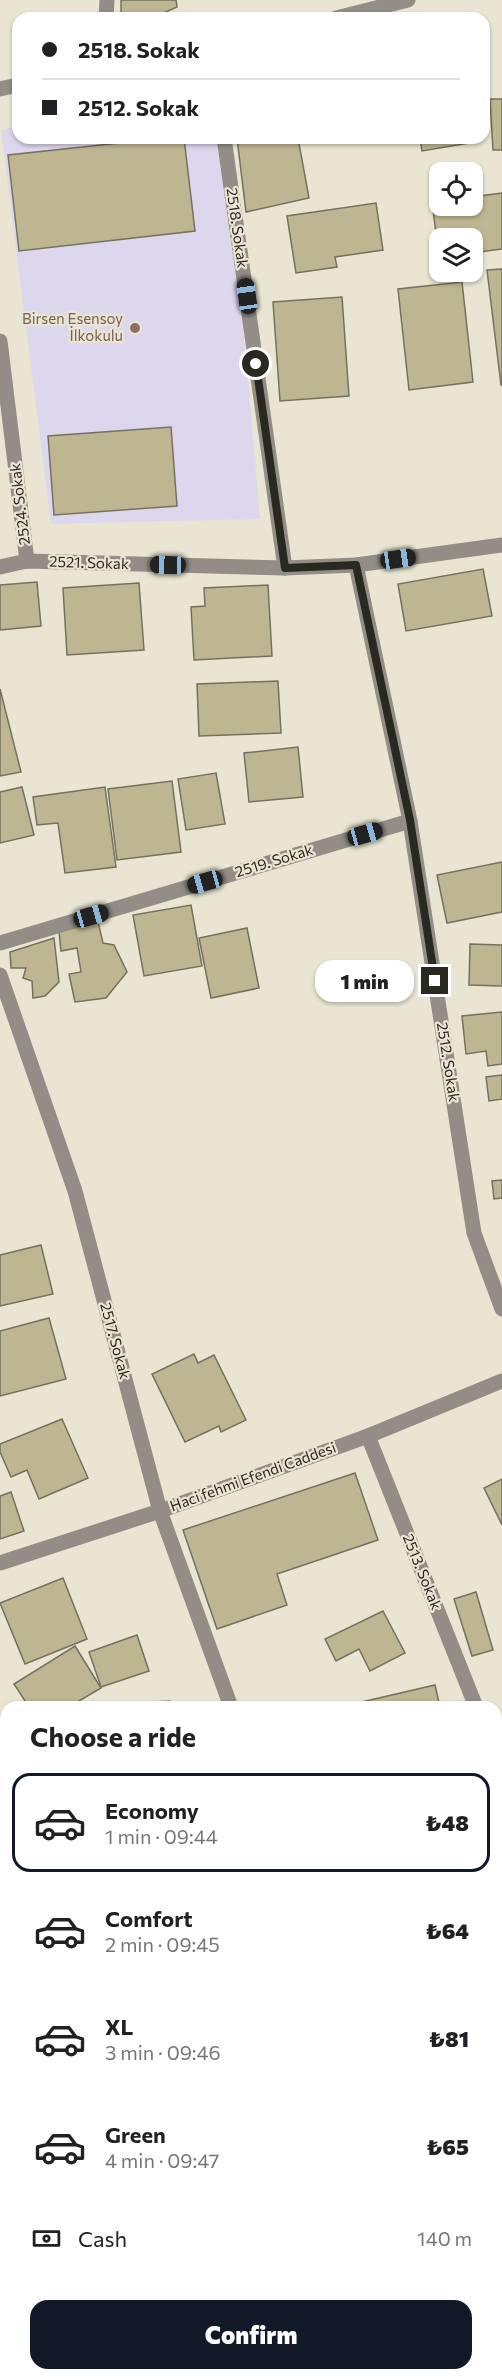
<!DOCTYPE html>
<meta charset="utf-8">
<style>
:root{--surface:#fff;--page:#f6f6f6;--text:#202124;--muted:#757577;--line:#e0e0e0;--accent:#111827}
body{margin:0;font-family:Commissioner,sans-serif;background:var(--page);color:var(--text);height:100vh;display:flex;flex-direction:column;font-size:22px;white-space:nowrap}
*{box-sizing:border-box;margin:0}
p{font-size:20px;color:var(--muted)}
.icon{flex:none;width:33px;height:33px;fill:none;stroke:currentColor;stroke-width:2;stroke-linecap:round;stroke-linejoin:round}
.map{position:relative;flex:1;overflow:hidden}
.details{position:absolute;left:0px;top:1701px;width:502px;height:680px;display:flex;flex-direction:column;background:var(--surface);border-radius:18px 18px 0 0;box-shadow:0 2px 4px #0004}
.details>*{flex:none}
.guide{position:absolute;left:12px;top:12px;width:478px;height:132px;border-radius:18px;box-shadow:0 2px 4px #0004;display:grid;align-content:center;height:132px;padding:0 30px;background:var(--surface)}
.fabs{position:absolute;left:429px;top:162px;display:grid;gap:12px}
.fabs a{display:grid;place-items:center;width:54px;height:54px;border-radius:12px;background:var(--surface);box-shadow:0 2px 4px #0004;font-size:30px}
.end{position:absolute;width:27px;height:27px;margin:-14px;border:8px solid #292821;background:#fff;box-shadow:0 0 0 3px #fff}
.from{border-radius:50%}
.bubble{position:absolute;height:42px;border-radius:18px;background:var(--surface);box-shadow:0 2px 4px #0004;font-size:20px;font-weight:800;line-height:42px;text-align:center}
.car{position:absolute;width:18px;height:36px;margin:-18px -9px;border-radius:8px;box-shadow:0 0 4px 2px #0007;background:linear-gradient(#222 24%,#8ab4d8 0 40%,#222 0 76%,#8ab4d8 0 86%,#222 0)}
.guide b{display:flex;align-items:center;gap:21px;height:57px;font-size:22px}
.guide b+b{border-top:2px solid var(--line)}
.guide i{width:15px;height:15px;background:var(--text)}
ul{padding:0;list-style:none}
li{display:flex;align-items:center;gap:18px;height:99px;margin:0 12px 9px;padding:0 18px;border:3px solid transparent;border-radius:18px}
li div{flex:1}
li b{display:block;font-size:22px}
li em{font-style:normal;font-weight:800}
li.on{border-color:var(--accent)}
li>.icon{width:54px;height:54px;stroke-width:1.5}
h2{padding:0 30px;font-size:27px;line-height:72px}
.pay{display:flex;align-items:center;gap:15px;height:66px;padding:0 30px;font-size:22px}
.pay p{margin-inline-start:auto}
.primary-button{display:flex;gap:12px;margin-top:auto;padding:12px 30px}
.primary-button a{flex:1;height:69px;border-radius:18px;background:var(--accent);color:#fff;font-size:24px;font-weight:800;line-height:69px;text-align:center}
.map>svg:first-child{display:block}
.education{fill:#dcd7ec}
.building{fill:#beb591;stroke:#757160;stroke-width:1.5}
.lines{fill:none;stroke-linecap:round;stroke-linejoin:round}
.minor{stroke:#928d86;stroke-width:15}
.route{stroke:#292821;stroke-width:8}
.education-dot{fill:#8d6e63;stroke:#e9e5d2;stroke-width:2}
.labels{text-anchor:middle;stroke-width:4.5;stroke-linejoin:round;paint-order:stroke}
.street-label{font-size:15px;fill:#292821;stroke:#e9e5d2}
.education-label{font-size:15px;fill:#785e54;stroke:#e9e5d2;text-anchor:end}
</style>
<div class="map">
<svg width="502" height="2380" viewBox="0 0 502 2380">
<rect width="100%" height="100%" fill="#e9e5d2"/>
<path class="education" d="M18,126v12h209l33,381 -209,5 -50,-394z"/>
<g class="building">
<path d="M121,0h55l1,7 -25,11h-31z"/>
<path d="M490,99h12v51h-9z"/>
<path d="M166,138h18l11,93 -176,20 -11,-96z"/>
<path d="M237,138h61l11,60 -63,14z"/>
<path d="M420,138h55v4l-53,9z"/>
<path d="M502,193v56l-30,4v-15h-32l-1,19 -7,-55 8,-1v5h32v-9z"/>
<path d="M376,203l7,47 -48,7 2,10 -41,6 -9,-57z"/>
<path d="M502,269v116h-1l-14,-115z"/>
<path d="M462,282l11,100 -64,8 -11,-101z"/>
<path d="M342,297l7,99 -69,5 -7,-99z"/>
<path d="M171,427l6,79 -123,9 -6,-79z"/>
<path d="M483,569l9,47 -86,15 -8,-47z"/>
<path d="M37,582l4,44 -41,4v-45z"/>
<path d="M139,583l5,67 -77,5 -4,-67z"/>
<path d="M268,585l4,71 -78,4 -3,-53 14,-1 -1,-18z"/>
<path d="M278,681l3,52 -82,3 -2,-52z"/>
<path d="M0,689l21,83 -21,4z"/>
<path d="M298,747l5,50 -54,5 -5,-49z"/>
<path d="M216,773l9,51 -39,6 -8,-51z"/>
<path d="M172,781l9,71 -64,8 -9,-71z"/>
<path d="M22,787l12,48 -34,8v-51z"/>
<path d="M105,787l11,80 -51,6 -7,-50 -21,2 -4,-28z"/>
<path d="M502,862v50l-55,11 -10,-48z"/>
<path d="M191,905l11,61 -58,10 -11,-61z"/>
<path d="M98,922l5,21 11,2 13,27 -21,26 -31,4 -6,-28 12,-2 -4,-24 -16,3 -2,-20z"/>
<path d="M247,928l12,60 -48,10 -12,-60z"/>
<path d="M54,938l5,44 -14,14 -12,2 -1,-17 -9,-3 3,-10h-15l-1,-16z"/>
<path d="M470,944l32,1v41l-33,-1z"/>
<path d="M502,1012v52l-14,2 -2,-15 -20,3 -4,-38z"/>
<path d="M502,1075v24l-13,2 -3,-24z"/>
<path d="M502,1180v18l-8,1 -2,-18z"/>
<path d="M41,1245l12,49 -53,12v-51z"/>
<path d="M49,1318l17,61 -66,17v-65z"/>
<path d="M194,1354l4,9 16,-8 32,65 -25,12 -2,-6 -34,16 -33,-68z"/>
<path d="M62,1419l26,59 -49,21 -12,-29 -16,7 -11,-25v-8z"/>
<path d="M355,1473l23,67 -101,34 10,31 -70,24 -34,-99z"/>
<path d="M502,1479v46l-18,-37z"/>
<path d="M11,1492l13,39 -24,8v-43z"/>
<path d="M63,1578l24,61 -62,25 -25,-61z"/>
<path d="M476,1592l17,58 -21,6 -18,-57z"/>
<path d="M383,1611l22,42 -35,18 -11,-22 -23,12 -11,-22z"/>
<path d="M137,1635l12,36 -48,16 -12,-35z"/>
<path d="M75,1646l26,42 -32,19h-40l-15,-23z"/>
<path d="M435,1685l5,22h-100z"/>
<path d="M170,1701v6h-49v-3z"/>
<path d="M502,1897v73l-6,1v-73z"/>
<path d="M6,1902v49l-6,2v-49z"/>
<path d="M6,1957v29l-6,1v-29z"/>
<path d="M502,1982v35l-6,1v-34z"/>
<path d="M6,1993v35l-6,2v-35z"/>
<path d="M502,2033v46l-6,2v-46z"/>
<path d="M496,2202l6,11v17l-6,3z"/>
<path d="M502,2258v58l-6,3v-58z"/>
<path d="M64,2374h97l8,6h-109z"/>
<path d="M311,2374h51l-3,6h-40z"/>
</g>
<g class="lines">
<g class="minor">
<path d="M106,18l1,-18"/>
<path d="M336,18l72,-18"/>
<path d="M0,89l18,-4"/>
<path d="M224,138l61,430"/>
<path d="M0,341l27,220"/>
<path d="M356,565l54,256 64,412 28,76"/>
<path d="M0,567l27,-6 258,7 71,-3 146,-20"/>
<path d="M0,943l410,-122"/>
<path d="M0,975l75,216 85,320 71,196"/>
<path d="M368,1436l108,271"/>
<path d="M0,1563l160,-52 208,-75 134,-55"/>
<path d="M0,1728l6,16"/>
<path d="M496,1757l6,14"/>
<path d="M0,2059l6,1"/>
<path d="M496,2118l6,1"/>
<path d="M0,2163l6,7"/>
<path d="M0,2192l6,-7"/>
<path d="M264,2374l6,6"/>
</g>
</g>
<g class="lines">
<path class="route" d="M256,364l29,204 71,-3 54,255 25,161"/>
</g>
<circle class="education-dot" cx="135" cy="328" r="6"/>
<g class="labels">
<g class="street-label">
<text transform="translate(237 228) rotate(82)" y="5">2518. Sokak</text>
<text transform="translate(20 504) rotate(-97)" y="5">2524. Sokak</text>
<text transform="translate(89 563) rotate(2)" y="5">2521. Sokak</text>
<text transform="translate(274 861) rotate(-17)" y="5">2519. Sokak</text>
<text transform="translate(448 1062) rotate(81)" y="5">2512. Sokak</text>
<text transform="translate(115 1341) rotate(75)" y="5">2517. Sokak</text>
<text transform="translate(253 1477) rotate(-20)" y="5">Haci fehmi Efendi Caddesi</text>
<text transform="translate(422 1572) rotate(68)" y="5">2513. Sokak</text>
</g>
<g class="education-label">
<text x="123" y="324">Birsen Esensoy<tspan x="123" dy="17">İlkokulu</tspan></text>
</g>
</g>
</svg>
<div class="fabs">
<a><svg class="icon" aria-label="locate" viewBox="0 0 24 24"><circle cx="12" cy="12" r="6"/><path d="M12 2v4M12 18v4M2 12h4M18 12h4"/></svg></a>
<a><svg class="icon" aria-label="layers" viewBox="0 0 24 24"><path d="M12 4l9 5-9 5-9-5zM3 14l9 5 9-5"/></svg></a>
</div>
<i class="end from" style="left:256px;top:364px"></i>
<i class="end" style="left:435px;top:981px"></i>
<div class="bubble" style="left:315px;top:960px;width:99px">1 min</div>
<i class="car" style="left:247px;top:296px;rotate:352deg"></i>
<i class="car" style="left:398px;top:559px;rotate:82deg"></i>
<i class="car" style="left:168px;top:565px;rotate:271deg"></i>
<i class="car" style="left:365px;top:834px;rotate:74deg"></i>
<i class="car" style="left:205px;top:882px;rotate:254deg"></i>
<i class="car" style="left:91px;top:916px;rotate:74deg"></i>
<div class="guide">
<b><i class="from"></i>2518. Sokak</b>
<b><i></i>2512. Sokak</b>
</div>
<section class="details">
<h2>Choose a ride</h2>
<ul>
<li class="on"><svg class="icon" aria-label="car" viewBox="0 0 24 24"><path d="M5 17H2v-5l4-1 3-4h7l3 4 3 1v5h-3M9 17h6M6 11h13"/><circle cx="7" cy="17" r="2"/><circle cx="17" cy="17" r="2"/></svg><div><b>Economy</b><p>1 min · 09:44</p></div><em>₺48</em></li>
<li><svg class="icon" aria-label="car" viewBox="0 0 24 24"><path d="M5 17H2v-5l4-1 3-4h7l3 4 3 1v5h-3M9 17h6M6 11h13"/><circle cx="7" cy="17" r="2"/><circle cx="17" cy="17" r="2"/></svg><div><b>Comfort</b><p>2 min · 09:45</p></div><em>₺64</em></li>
<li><svg class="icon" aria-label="car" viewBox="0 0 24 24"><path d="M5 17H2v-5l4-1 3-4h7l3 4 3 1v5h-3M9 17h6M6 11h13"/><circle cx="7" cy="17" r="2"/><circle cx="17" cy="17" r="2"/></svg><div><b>XL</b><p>3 min · 09:46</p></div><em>₺81</em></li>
<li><svg class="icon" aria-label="car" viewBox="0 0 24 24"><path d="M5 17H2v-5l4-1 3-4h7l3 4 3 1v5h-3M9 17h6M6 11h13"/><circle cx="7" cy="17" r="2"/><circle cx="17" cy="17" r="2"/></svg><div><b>Green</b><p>4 min · 09:47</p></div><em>₺65</em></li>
</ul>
<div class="pay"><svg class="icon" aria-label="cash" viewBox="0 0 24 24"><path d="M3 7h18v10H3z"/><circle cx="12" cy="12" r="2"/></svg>Cash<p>140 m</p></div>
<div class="primary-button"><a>Confirm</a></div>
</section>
</div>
